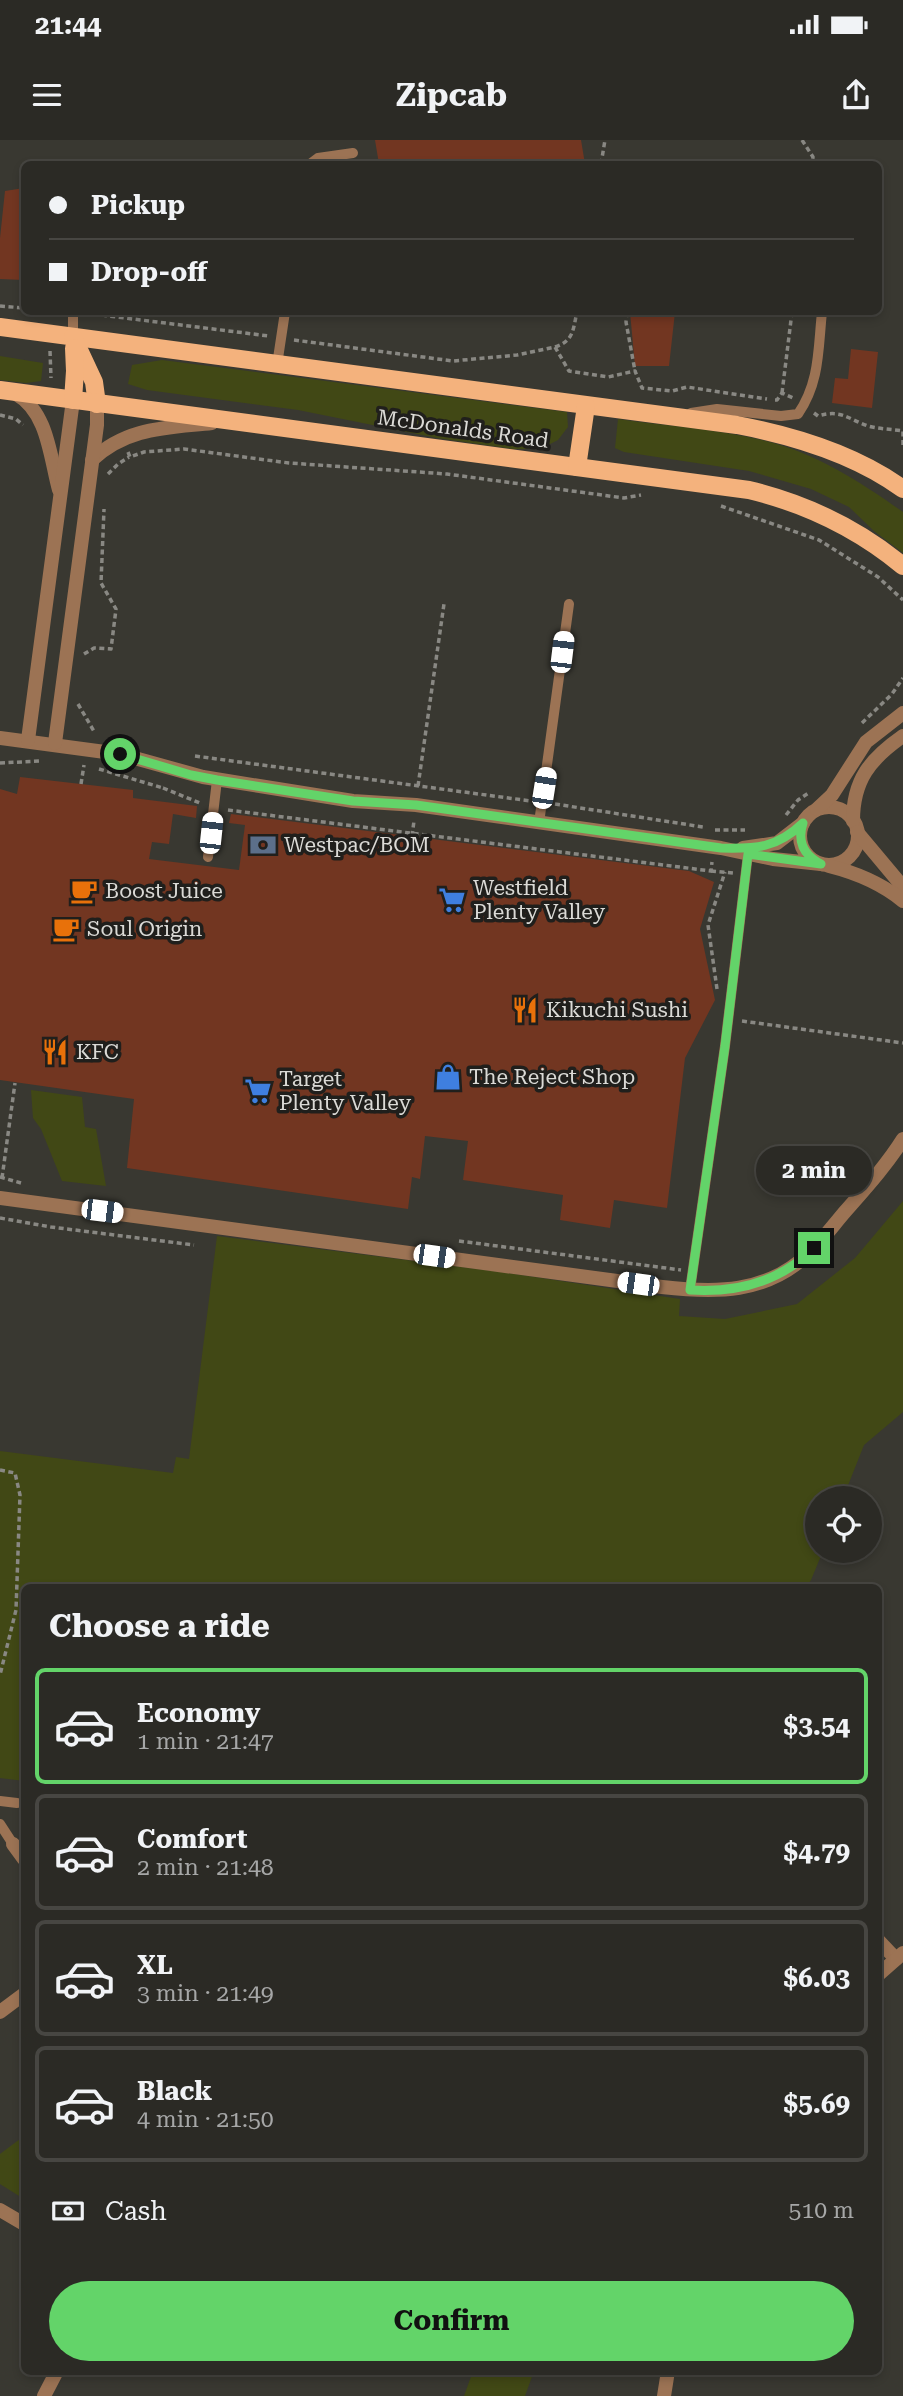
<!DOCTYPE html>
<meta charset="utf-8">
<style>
:root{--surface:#2b2a25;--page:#373632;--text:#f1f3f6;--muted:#a6a7a7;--line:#474642;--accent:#63d469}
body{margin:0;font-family:"Roboto Serif",serif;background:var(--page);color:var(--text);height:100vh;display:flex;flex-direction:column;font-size:26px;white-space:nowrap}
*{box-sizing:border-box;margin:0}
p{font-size:23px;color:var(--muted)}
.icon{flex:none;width:38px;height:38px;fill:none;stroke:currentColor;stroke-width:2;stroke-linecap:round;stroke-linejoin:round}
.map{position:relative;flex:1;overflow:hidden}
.side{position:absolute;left:21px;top:1444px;width:861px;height:791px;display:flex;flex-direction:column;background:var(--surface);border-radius:10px;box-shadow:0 4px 10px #0003,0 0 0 2px var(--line)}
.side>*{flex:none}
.top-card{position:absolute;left:21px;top:21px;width:861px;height:154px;border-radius:10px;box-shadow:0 4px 10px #0003,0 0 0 2px var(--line);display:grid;align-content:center;height:154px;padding:0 28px;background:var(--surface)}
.buttons{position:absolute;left:805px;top:1346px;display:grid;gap:14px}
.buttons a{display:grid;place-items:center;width:77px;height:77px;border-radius:50%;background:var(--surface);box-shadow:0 4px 10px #0003,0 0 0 2px var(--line);font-size:35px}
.end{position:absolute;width:32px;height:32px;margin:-16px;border:9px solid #63d469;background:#111;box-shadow:0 0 0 4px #111}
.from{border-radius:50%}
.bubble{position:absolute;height:49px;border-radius:24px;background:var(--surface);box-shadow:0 4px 10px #0003,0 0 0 2px var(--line);font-size:23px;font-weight:700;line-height:49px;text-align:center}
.car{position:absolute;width:21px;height:42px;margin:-21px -10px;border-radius:9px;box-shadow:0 0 5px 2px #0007;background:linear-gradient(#fff 24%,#345 0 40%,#fff 0 76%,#345 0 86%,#fff 0)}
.top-card b{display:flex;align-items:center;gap:24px;height:66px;font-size:26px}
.top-card b+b{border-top:2px solid var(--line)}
.top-card i{width:18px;height:18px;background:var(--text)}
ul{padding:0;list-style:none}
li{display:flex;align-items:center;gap:21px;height:116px;margin:0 14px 10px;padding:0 14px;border:4px solid var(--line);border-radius:10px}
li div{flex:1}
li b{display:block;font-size:26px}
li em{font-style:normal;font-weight:700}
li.current{border-color:var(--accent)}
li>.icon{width:63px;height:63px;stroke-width:1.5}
h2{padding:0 28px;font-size:32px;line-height:84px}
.pay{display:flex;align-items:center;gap:18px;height:77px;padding:0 28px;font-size:26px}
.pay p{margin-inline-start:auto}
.button{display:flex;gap:14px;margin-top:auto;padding:14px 28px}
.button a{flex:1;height:80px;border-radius:42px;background:var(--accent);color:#111;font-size:28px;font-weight:700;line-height:80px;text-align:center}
.status{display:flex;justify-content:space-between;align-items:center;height:49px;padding:0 35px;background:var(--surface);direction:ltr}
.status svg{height:19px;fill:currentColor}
header{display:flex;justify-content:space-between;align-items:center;height:91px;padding:0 28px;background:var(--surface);font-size:32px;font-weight:700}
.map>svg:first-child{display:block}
.green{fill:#414815}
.building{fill:#723621}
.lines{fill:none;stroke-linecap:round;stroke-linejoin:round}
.path{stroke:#898883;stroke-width:3.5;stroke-dasharray:5 3.5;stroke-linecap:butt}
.service{stroke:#9c7354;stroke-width:10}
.minor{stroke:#9c7354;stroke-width:14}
.primary{stroke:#f4b27d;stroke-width:18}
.route{stroke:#63d469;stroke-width:9}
.labels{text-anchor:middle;stroke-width:7;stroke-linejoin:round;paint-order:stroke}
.street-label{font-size:21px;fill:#dbdad6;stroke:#201f1c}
.poi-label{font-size:21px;fill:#dbdad6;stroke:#201f1c;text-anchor:start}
</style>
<div class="status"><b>21:44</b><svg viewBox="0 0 49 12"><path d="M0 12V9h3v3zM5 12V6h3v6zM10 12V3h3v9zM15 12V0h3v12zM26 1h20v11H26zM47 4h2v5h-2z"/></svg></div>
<header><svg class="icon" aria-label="menu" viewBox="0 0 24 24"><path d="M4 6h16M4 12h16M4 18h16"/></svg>Zipcab<svg class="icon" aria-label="share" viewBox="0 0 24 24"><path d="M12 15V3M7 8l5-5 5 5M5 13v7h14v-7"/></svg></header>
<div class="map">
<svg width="903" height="2256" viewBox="0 0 903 2256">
<rect width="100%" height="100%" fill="#393831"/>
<g class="green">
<path d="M0,216l43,7 -2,18 -15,2 -26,-3z"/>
<path d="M162,220l405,52 1,15 -10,13 -12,6 -11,3h-21l-77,-11 -139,-28 -151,-20 -19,-6 4,-19z"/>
<path d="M618,279c49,7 100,10 148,22 50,12 96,42 137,71v41l-29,-22 -25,-24 -38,-18 -62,-18 -125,-19 -9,-4z"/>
<path d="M31,950l51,7 3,30 11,2 10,57 -44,-5 -21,-52 -8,-11z"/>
<path d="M903,1061v211l-39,33 -21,53h-26v52l6,1 -12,29 -5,7h-782v194l-24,-3v-327l173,22 3,-16 13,2 28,-223 284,36 179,27 -1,17 46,3 72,-15 58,-46z"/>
<path d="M24,1996v63l-24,-15v-30z"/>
<path d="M473,2231h61l-9,25h-61z"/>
</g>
<g class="building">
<path d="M375,0h206l4,24h-206z"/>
<path d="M24,48v92l-24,-1v-41l5,-47z"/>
<path d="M630,172h45l-6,54h-34z"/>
<path d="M851,209l27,3 -6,56 -40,-5 3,-25 13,1z"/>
<path d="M20,637l113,13v8l64,8 -1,12 -23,-4 -4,30 -17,-2 -3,17 90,11 6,-45 -16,-2 2,-9 458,57 25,11 -14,47 15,71 -30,58 -18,150 -53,-8 -4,28 -50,-8 3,-25 -100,-15 5,-39 -43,-5 -5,43 -8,-2 -4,32 -281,-41 7,-69 -134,-19v-291l17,5z"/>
</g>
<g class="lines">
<g class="path">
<path d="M802,0l11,17 -1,7"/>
<path d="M601,24l4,-24"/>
<path d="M0,166l24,2"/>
<path d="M627,172l-1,10 9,49"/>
<path d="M85,173l184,23"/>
<path d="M294,200l159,21 64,-6 38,-8 14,24 39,6 27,-6 7,17 30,3 15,-4 80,12"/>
<path d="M555,207c19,-6 18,-18 22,-35"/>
<path d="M50,211l1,27"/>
<path d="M782,253l10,-81"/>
<path d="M775,260h2l5,-7 11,5"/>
<path d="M814,273l4,3c23,-7 30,3 50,10 11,3 23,3 35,5v16"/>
<path d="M0,275l16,4 7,6"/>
<path d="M128,312l2,5 14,-5 40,-3 105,14 158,11 177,24 17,-3"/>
<path d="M108,334l10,-10 11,-7"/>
<path d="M721,366l98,34 59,37 25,23"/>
<path d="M84,514l10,-6 17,1 5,-40 -15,-26 3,-74"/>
<path d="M78,564l17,29"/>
<path d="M862,583l30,-29 11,-16"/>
<path d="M195,616l336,45"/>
<path d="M0,623l40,-2"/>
<path d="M99,629l64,19 1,-1"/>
<path d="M81,644l3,-19"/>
<path d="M418,646l26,-182"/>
<path d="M163,648l37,15"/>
<path d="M555,664l148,23"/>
<path d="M228,670l483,61 1,-9"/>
<path d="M786,675l12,-15 12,-8"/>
<path d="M715,690h30"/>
<path d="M412,696l2,-15"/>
<path d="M711,731l22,2"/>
<path d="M717,849l-9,-64 17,-53"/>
<path d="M742,881l161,22"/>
<path d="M0,1037l21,6"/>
<path d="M2,1038l13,-95"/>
<path d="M0,1078l51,9 143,18"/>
<path d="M459,1101l222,29"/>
<path d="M0,1330l15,3 5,22 -4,115 -16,65"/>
</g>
<g class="service">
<path d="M310,24l8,-6 35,-5"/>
<path d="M73,197v-25"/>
<path d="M277,225l8,-53"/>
<path d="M691,273l26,-4 64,7 17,-2c22,-32 20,-65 24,-102"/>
<path d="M539,683l30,-219"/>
<path d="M208,717l9,-77"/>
<path d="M690,1150l35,-244 23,-192"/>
<path d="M0,1661l17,2"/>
<path d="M0,1684l13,20"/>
</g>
<g class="minor">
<path d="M16,254c32,18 34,63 43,96"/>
<path d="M92,320c35,-33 75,-32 120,-37"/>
<path d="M0,598l120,16 83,23 150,24 63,4 305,43 52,11 48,5"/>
<path d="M28,600l45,-340"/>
<path d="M55,603l42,-318v-21"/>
<circle cx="829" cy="696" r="29"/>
<path d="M817,669l15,-14 34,-53 37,-29"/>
<path d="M853,681c0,-41 17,-62 50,-85"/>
<path d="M857,692l46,55"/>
<path d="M743,708l34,-5 26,-20"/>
<path d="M829,726c28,7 52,17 74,35"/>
<path d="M0,1058l662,89c53,6 104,7 146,-33 13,-12 24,-27 35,-40 21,-24 43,-48 60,-75"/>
<path d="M13,1704l11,15"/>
<path d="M878,1800l18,19"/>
<path d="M878,1835l25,-22"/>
<path d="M0,1872l24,-18"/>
<path d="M0,2070l24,14"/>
<path d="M44,2256l13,-25"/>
<path d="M664,2256l4,-25"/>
</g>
<g class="primary">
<path d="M0,187l737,98c58,11 118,29 166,64"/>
<path d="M73,197l21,45 3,22"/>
<path d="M0,250l749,100c58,14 108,38 154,76"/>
<path d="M73,260l2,-29 -1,-23"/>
<path d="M577,327l9,-61"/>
</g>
</g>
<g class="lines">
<path class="route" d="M120,614l71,21 26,5 136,21 63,4 305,43c35,1 56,0 82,-25 -6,18 0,32 18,41l-73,-10 -23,192 -35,244c47,3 90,-8 124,-42"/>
</g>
<defs>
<g id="bank-bare" transform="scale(2.1)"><path d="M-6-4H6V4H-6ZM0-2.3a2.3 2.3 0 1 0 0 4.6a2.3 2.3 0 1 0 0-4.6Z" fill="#5c6f8a" stroke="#201f1c" stroke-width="2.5" paint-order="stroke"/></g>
<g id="cafe-bare" transform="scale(2.1)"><path d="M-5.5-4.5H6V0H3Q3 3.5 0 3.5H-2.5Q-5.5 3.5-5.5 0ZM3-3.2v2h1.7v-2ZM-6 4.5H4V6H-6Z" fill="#e8710a" stroke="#201f1c" stroke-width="2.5" paint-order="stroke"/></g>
<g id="supermarket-bare" transform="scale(2.1)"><path d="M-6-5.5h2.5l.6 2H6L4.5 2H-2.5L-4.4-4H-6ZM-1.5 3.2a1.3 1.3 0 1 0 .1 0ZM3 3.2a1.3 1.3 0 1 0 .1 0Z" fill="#3f7fe0" stroke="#201f1c" stroke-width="2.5" paint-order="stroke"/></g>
<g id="restaurant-bare" transform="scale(2.1)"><path d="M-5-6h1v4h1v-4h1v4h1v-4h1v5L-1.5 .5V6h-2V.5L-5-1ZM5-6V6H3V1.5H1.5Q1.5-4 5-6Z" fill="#e8710a" stroke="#201f1c" stroke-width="2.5" paint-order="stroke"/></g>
<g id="shop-bare" transform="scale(2.1)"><path d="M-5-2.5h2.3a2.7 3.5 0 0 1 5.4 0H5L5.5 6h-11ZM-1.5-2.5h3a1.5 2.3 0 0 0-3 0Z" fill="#3f7fe0" stroke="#201f1c" stroke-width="2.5" paint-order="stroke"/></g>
</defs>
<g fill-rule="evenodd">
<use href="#bank-bare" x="263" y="705"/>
<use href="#cafe-bare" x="84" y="751"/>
<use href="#supermarket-bare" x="452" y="760"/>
<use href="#cafe-bare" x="66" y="789"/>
<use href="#restaurant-bare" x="525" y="870"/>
<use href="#restaurant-bare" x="55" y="912"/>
<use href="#shop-bare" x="448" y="937"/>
<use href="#supermarket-bare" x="258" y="951"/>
</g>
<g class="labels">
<g class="street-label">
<text transform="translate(463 289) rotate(8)" y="7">McDonalds Road</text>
</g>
<g class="poi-label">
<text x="284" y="712">Westpac/BOM</text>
<text x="473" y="755">Westfield<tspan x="473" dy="24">Plenty Valley</tspan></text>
<text x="105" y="758">Boost Juice</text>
<text x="87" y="796">Soul Origin</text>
<text x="546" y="877">Kikuchi Sushi</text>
<text x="76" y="919">KFC</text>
<text x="469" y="944">The Reject Shop</text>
<text x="279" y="946">Target<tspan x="279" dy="24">Plenty Valley</tspan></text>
</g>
</g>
</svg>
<div class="buttons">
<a><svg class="icon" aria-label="locate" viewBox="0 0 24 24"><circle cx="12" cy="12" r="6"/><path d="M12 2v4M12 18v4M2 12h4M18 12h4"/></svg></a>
</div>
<i class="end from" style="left:120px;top:614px"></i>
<i class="end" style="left:814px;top:1108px"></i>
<div class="bubble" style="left:756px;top:1006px;width:116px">2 min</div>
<i class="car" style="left:562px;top:512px;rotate:7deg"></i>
<i class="car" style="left:544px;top:648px;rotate:9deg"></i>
<i class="car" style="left:211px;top:693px;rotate:6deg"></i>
<i class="car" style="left:102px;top:1071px;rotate:97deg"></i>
<i class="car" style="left:434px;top:1116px;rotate:98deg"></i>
<i class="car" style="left:638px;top:1144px;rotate:278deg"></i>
<div class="top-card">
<b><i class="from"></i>Pickup</b>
<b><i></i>Drop-off</b>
</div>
<section class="side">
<h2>Choose a ride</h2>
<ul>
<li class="current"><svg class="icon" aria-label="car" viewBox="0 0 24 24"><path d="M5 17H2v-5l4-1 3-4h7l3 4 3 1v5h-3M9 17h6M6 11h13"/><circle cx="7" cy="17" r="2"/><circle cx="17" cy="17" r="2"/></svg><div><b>Economy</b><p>1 min · 21:47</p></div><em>$3.54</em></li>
<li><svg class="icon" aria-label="car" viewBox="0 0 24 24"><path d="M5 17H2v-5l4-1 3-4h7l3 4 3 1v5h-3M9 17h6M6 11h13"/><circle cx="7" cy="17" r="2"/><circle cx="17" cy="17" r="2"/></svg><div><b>Comfort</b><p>2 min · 21:48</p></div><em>$4.79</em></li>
<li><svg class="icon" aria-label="car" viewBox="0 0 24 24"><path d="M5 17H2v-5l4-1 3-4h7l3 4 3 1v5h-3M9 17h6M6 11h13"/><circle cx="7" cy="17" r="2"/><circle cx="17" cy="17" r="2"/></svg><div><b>XL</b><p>3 min · 21:49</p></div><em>$6.03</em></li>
<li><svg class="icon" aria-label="car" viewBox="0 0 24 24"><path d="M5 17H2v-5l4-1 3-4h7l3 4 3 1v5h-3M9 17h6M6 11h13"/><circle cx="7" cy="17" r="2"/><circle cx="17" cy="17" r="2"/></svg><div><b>Black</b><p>4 min · 21:50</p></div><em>$5.69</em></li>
</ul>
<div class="pay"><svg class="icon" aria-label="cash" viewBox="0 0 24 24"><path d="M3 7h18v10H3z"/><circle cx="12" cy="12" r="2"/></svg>Cash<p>510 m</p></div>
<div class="button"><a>Confirm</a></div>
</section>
</div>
